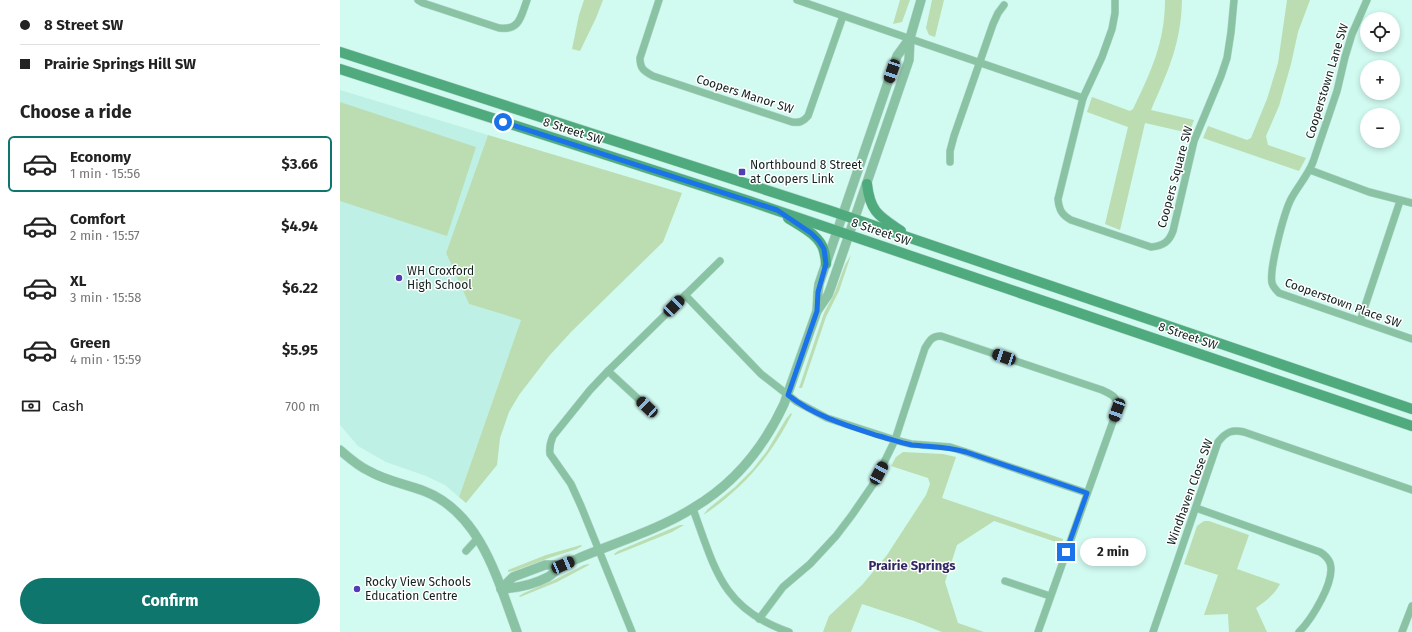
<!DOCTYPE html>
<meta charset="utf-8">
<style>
:root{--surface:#fff;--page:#f6f6f6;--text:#222;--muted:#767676;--line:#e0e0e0;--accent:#0f766e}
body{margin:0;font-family:"Fira Sans",sans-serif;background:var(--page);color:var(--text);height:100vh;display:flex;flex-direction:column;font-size:15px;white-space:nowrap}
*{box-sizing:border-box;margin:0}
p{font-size:13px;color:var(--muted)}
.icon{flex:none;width:22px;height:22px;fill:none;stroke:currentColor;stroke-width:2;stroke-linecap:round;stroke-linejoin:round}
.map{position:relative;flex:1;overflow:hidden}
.panel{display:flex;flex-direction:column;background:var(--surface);width:340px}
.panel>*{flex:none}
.guide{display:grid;align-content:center;height:88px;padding:0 20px;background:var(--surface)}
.tools{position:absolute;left:1020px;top:12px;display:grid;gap:8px}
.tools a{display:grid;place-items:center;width:40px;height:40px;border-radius:50%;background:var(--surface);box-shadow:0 2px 6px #0003;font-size:20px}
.end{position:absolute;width:18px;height:18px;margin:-9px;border:5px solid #1a73e8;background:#fff;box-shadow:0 0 0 2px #fff}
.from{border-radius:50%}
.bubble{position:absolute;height:28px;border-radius:14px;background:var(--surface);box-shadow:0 2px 6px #0003;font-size:13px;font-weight:700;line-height:28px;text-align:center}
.car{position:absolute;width:12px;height:24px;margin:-12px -6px;border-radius:5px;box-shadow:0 0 3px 1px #0007;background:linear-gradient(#222 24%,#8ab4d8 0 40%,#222 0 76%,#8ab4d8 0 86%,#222 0)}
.guide b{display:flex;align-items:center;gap:14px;height:38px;font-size:15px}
.guide b+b{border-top:1px solid var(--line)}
.guide i{width:10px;height:10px;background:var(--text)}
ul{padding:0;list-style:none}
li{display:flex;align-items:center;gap:12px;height:56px;margin:0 8px 6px;padding:0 12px;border:2px solid transparent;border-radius:6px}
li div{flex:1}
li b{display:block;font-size:15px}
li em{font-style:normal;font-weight:700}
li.on{border-color:var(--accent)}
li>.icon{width:36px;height:36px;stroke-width:1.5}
h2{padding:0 20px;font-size:18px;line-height:48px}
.pay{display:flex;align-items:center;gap:10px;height:44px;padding:0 20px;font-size:15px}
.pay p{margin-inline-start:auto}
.cta{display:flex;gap:8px;margin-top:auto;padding:8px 20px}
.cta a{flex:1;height:46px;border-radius:24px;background:var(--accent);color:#fff;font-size:16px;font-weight:700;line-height:46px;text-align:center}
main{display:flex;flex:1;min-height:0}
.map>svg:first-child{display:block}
.built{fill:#bef0e5}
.green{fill:#bbddb1}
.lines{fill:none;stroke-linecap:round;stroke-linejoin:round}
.minor-casing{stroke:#b3d7cf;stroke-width:8}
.tertiary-casing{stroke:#b3d7cf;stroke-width:10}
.secondary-casing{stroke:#b3d7cf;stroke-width:11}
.minor{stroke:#8ac3a3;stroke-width:7}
.tertiary{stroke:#8ac3a3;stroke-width:9}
.secondary{stroke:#4fab7d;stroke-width:10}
.route{stroke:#1a73e8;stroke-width:5}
.poi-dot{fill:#513cb4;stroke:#fff;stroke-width:1.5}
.labels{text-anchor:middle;stroke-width:3;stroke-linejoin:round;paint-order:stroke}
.street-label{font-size:12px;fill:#13221f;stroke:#fff}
.poi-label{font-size:12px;fill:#13221f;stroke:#fff;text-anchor:start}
.neighbourhood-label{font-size:13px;font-weight:bold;fill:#2f2862;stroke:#fff}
</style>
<main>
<section class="panel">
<div class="guide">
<b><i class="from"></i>8 Street SW</b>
<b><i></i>Prairie Springs Hill SW</b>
</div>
<h2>Choose a ride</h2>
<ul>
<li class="on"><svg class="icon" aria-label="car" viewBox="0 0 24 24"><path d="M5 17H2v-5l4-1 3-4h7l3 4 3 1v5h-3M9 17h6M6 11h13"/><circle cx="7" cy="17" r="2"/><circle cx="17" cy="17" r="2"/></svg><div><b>Economy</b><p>1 min · 15:56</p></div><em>$3.66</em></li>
<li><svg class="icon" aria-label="car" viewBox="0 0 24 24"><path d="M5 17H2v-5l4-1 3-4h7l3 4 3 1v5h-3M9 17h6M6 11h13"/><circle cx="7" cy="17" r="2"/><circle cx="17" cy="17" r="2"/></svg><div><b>Comfort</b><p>2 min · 15:57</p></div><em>$4.94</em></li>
<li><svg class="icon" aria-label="car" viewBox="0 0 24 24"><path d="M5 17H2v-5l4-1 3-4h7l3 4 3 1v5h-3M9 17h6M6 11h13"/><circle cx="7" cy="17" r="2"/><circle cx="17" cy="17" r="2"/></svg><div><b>XL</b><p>3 min · 15:58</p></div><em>$6.22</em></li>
<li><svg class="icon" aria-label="car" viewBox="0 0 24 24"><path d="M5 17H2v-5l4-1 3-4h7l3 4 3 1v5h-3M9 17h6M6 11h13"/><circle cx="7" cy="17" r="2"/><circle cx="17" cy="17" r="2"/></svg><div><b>Green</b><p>4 min · 15:59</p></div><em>$5.95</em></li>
</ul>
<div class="pay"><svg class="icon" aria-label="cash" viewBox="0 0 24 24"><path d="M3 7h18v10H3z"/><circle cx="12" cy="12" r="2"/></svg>Cash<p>700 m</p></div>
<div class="cta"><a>Confirm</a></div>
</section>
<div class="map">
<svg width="1072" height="632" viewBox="0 0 1072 632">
<rect width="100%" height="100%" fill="#d1faf0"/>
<path class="built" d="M0,90l148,45 -42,118 23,51 52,16 -62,177 -14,-12 -19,-9 -40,-14 -28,-16 -18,-21z"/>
<g class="green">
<path d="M244,0h19l-7,18 -16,33 -8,-2 7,-34z"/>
<path d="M560,0h10l-8,22 -9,2z"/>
<path d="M592,0h12l-9,37 -6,-2 -3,-7z"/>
<path d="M825,0h17c-1,44 -14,71 -31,110l43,10 -5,13 -44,-10 -25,107 -15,-6 23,-97 -41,-15 5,-15 38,14 3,-2c18,-37 32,-67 32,-109z"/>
<path d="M947,0h23l-12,32 -7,32 -12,42 -13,30 2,9 38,13 -7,13 -96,-33 5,-12 39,14 4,-2 16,-39 11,-36z"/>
<path d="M0,102l136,45 -29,89 -107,-35z"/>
<path d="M148,135l194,58 -19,49 -92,90 -22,24 -30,39 -10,17 -9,26 -3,27 -31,38 -7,-6 62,-177 -52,-16 -23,-51z"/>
<path d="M511,255l-12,36 -13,26 -24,71h-3l25,-75 11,-21 10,-27z"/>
<path d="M451,413l1,1c-22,43 -47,72 -87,100h-1l4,-5 27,-22 18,-18 14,-18 19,-32z"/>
<path d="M563,452l40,2 13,3 -14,41 121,41 -1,5 -68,-23 -37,24 -12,37 13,41 26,9h-42l-28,-11 -52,-17 -11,28h-28l6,-16 33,-31 25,-30 39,-60 4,-11 -2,-6 -37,-12 5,-9z"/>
<path d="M864,521h5l40,14 -12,34 43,15c-6,11 -14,17 -24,24l11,24h-38l-1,-18 -24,1 14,-40 -34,-11 13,-38z"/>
<path d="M340,525h4l-12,7 -57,23 -1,-1 4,-3z"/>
<path d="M241,545l1,1 -5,3 -28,9 -35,13 -6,1v-2l38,-15z"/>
<path d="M249,564v1l-32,17 -37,15 -1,-1 5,-3 30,-13 30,-15z"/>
</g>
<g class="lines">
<g class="minor-casing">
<g id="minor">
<path d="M78,0l5,3 76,25c21,3 22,-12 28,-28"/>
<path d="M319,0l-19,58c0,11 4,13 13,18l139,46c7,1 11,0 16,-6l35,-100"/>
<path d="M457,0l286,98"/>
<path d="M775,0v13l-3,16 -10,28 -19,41 -25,101c1,11 4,16 13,21l80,27c12,-1 18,-5 22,-16l21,-90 27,-65 6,-18 4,-26 3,-32"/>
<path d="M1027,0l-15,34 -7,23 -8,34 -24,71c-5,13 -15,24 -22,37 -7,14 -22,70 -19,84 1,4 4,7 7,10l133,46"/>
<path d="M610,162v-11l4,-15 39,-112 5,-11 6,-8"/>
<path d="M970,170l59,22 43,11"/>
<path d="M345,295l76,79 36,28 30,16 68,22 16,4 39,3 16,5 121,41"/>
<path d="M1020,321l40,-120"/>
<path d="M268,371l39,36"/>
<path d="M856,508l124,44c5,3 8,6 10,11 6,18 -19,57 -31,69"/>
<path d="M353,509c22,60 29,100 96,123"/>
<path d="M126,551l11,-12"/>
<path d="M665,581l45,15"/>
<path d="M419,619l24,-32 27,-23 26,-28 16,-21 22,-32 21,-43 30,-92c5,-8 7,-12 16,-12l161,54c11,5 16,7 15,20l-79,222"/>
<path d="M292,632l-51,-126 -10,-22 -21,-30c-1,-7 0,-11 3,-18l37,-46 18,-19 112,-110"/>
<path d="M813,632l65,-190c8,-10 14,-13 26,-10l168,58"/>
<path d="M1062,632l10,-26"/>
</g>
</g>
<g class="tertiary-casing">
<g id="tertiary">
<path d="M477,311l1,-19 1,-8 78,-228 13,-18"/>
<path d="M0,450c9,8 18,16 29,21 17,10 37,13 55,20 57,22 74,90 93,141"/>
<path d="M161,589c16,-1 32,-4 47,-12 5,-3 9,-8 14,-11 5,-4 11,-5 17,-8 38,-16 79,-28 114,-50 41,-24 71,-61 91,-104l33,-93 11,-16 3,-8 78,-227 1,-22 11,-38"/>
<path d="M161,589l12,-12 32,-12h18"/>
</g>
</g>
<g class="secondary-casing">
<g id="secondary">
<path d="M0,52l491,159 581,198"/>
<path d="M0,69l409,132 663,225"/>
<path d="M527,184c3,28 12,32 34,47"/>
<path d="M448,218c12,8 32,17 36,33 1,4 2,8 2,13"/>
</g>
</g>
<use href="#minor" class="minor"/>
<use href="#tertiary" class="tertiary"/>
<use href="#secondary" class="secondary"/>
</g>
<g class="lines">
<path class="route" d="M163,122l274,88 34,23 8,8 5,8 2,15 -8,28 -1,19 -29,84c26,21 60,31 91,41 11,3 22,7 33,9 20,2 34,1 54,7l121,41 -21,59"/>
</g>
<g class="poi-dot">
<rect x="398" y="168" width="8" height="8" rx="2"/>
<circle cx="59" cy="278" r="4"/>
<circle cx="17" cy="589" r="4"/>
</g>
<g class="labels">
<g class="street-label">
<text transform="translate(987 81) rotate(-73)" y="4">Cooperstown Lane SW</text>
<text transform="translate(405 94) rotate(18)" y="4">Coopers Manor SW</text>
<text transform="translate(233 131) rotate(18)" y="4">8 Street SW</text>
<text transform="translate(835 177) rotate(-75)" y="4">Coopers Square SW</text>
<text transform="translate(541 232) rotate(19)" y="4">8 Street SW</text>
<text transform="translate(1003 303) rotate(20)" y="4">Cooperstown Place SW</text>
<text transform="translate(848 336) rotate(19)" y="4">8 Street SW</text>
<text transform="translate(850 492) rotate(-70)" y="4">Windhaven Close SW</text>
</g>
<g class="poi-label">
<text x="410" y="169">Northbound 8 Street<tspan x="410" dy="14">at Coopers Link</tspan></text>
<text x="67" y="275">WH Croxford<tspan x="67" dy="14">High School</tspan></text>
<text x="25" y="586">Rocky View Schools<tspan x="25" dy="14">Education Centre</tspan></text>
</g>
<g class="neighbourhood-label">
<text x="572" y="570">Prairie Springs</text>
</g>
</g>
</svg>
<div class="tools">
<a><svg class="icon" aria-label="locate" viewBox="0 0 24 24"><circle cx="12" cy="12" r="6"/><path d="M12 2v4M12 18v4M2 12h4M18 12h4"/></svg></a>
<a>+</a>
<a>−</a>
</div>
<i class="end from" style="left:163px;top:122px"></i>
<i class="end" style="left:726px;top:552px"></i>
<div class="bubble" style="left:740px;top:538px;width:66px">2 min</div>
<i class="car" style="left:552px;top:71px;rotate:199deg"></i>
<i class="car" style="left:334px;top:306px;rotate:45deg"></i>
<i class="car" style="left:664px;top:357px;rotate:289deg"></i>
<i class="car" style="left:307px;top:407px;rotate:313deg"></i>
<i class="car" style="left:777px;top:410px;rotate:200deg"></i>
<i class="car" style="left:539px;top:473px;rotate:28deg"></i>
<i class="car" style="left:223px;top:565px;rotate:67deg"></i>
</div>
</main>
